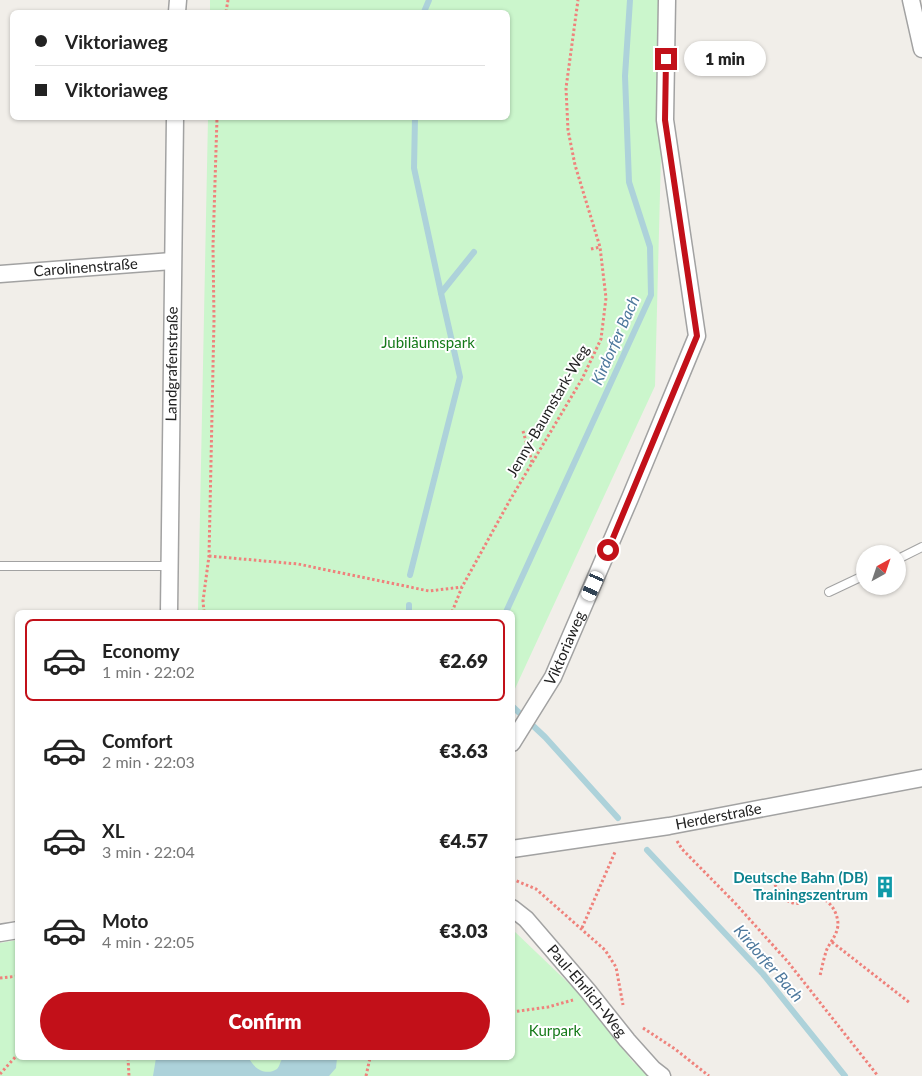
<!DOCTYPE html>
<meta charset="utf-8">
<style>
:root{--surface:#fff;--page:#f6f6f6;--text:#222;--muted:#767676;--line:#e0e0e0;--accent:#c21019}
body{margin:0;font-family:Lato,sans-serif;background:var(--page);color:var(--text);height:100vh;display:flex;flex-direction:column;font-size:19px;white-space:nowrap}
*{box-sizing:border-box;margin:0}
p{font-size:16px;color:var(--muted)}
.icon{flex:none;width:28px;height:28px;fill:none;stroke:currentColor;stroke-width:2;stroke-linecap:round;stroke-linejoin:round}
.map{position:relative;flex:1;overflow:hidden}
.side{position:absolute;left:15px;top:610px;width:500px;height:450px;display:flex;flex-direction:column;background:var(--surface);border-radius:8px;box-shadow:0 1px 4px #0004}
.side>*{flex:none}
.top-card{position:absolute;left:10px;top:10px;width:500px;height:110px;border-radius:8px;box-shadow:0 1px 4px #0004;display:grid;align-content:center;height:110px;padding:0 25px;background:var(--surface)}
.needle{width:32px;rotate:40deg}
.tools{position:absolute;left:856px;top:545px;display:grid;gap:10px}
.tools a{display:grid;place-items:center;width:50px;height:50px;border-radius:50%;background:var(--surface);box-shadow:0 1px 4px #0004;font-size:25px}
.end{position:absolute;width:22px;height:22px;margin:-11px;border:6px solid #c21019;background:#fff;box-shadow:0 0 0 2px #fff}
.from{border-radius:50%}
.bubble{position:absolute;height:35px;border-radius:18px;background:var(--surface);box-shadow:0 1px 4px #0004;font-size:16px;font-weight:800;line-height:35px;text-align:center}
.car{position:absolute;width:15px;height:30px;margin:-15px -8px;border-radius:6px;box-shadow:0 0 4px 1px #0007;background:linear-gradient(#fff 24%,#345 0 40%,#fff 0 76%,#345 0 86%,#fff 0)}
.top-card b{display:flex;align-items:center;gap:18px;height:48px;font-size:19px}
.top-card b+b{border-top:1px solid var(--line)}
.top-card i{width:12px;height:12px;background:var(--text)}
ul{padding:9px 0 0;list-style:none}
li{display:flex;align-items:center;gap:15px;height:82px;margin:0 10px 8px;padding:0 15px;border:2px solid transparent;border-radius:8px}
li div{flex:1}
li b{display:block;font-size:19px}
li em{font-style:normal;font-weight:800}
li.current{border-color:var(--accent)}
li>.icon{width:45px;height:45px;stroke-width:1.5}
.action{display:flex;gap:10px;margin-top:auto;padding:10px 25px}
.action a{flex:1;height:58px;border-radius:30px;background:var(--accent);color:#fff;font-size:20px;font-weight:800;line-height:58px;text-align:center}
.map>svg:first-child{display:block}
.park{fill:#cbf6cc}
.water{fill:#add2da}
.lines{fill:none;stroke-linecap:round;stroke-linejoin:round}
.stream{stroke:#add2da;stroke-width:6}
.service-casing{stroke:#a2a2a2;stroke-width:10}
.minor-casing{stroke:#a2a2a2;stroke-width:19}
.path{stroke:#ef827c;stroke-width:3;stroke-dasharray:2.5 2.5;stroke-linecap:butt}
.service{stroke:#fff;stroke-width:8}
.minor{stroke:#fff;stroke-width:16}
.route{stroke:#c21019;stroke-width:6}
.labels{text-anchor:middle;stroke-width:4;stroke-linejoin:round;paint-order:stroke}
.street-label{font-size:15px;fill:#212121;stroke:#fff}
.park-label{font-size:15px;fill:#157a19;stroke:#fff}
.culture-label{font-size:15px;font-weight:bold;fill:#0d838f;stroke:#fff;text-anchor:end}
.water-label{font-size:16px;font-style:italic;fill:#4d789c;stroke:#fff}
</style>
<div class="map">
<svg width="922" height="1076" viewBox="0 0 922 1076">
<rect width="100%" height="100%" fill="#f1eee9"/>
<g class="park">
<path d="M210,0h455l-10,386 -142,307 -1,-81h-314l10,-494h300v-106h-298z"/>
<path d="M513,930l70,67 50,65 17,14h-650v-133l17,-3 1,118h494z"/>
</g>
<path class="water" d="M156,1058h93c5,11 17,18 28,11 3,-3 3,-8 6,-11h54l-1,10 -7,8h-176z"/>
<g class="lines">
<g class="stream">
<path d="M424,12l5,-12"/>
<path d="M415,118l-1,50 27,125"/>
<path d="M410,575l50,-198 -19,-84 33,-41"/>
<path d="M409,612v-7"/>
<path d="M506,612l145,-317 -1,-48 -21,-65 -4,-106 5,-76"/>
<path d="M512,706l33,31 73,81"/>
<path d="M647,850l116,124 82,102"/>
</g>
<g class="service-casing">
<g id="service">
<path d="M898,559l24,-12"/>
<path d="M0,566h169"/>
<path d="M829,592l36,-17"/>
</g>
</g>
<g class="minor-casing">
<g id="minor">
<path d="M911,0l11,49"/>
<path d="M177,12l1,-12"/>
<path id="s1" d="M0,274l172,-13"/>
<path id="s2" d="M169,612l6,-494"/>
<path id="s3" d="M512,743l41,-66 77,-179 67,-162 -32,-216 2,-120"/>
<path id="s4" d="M512,849l157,-23 253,-48"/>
<path id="s5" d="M512,908l14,11 62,72 39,49 26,29 9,7"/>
<path d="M0,933l18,-3"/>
</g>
</g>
<g class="path">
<path d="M226,12l2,-12"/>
<path d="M591,249l9,-2"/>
<path d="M523,431l9,31"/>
<path d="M209,556l89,8 131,27 33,-4"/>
<path d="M204,612l-1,-11 6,-45 5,-236 -1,-74 4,-128"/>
<path d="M452,612l10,-25 48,-87 72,-121 19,-40 5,-41 -6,-51 -25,-82 -7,-35 -2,-42 12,-88"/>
<path d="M677,841l5,8 53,54 53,59 90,114"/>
<path d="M512,879l24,10 69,61 11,17 7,38"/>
<path d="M773,880c5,12 13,26 28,23 4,-1 9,-5 14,-5 14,-1 23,14 23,27 -1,10 -7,16 -11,24 -3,8 -5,18 -7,27"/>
<path d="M582,928l33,-76"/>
<path d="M832,942l78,61"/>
<path d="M0,978l18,-2"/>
<path d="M512,1012l36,-5 25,-7"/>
<path d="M643,1028l32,21 34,27"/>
<path d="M128,1058l1,18"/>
<path d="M0,1074l18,-20"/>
<path d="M366,1076l4,-18"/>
</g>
<use href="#service" class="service"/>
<use href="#minor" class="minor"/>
</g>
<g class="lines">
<path class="route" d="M608,550l89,-214 -32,-216 1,-61"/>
</g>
<defs>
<g id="building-bare" transform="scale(1.725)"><path d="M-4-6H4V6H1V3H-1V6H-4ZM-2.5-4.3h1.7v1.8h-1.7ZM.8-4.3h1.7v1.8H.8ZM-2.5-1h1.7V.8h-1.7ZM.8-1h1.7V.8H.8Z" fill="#0f9aa8" stroke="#fff" stroke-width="2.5" paint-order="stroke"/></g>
</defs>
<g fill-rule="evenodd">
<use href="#building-bare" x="885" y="887"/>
</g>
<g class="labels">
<g class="street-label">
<text dy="5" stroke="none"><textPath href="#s1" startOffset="86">Carolinenstraße</textPath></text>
<text dy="5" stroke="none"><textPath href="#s2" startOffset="248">Landgrafenstraße</textPath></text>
<text transform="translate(548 411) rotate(-60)" y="5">Jenny-Baumstark-Weg</text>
<text dy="5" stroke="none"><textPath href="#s3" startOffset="109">Viktoriaweg</textPath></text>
<text dy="5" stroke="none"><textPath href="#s4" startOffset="209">Herderstraße</textPath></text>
<text dy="5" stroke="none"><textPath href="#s5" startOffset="112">Paul-Ehrlich-Weg</textPath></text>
</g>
<g class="park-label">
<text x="428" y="348">Jubiläumspark</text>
<text x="555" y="1036">Kurpark</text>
</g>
<g class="culture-label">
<text x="868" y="883">Deutsche Bahn (DB)<tspan x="868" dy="17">Trainingszentrum</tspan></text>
</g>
<g class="water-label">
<text transform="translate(615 340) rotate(-66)" y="6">Kirdorfer Bach</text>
<text transform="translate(769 963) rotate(49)" y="6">Kirdorfer Bach</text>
</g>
</g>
</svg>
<div class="tools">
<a><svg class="needle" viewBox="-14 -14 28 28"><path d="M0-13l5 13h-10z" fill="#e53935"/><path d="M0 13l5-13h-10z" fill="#767676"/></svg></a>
</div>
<i class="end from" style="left:608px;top:550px"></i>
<i class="end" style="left:666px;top:59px"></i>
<div class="bubble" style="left:684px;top:41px;width:82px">1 min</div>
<i class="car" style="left:593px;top:586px;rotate:204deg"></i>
<div class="top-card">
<b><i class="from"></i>Viktoriaweg</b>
<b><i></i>Viktoriaweg</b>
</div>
<section class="side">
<ul>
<li class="current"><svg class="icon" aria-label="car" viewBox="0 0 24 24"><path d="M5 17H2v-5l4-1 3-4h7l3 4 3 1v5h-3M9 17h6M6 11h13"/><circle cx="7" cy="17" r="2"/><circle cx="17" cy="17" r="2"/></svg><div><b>Economy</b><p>1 min · 22:02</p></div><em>€2.69</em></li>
<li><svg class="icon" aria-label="car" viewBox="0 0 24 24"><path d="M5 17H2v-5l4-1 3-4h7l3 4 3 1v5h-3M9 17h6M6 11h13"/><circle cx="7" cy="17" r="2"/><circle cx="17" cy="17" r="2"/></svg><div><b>Comfort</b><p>2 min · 22:03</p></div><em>€3.63</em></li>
<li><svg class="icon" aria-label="car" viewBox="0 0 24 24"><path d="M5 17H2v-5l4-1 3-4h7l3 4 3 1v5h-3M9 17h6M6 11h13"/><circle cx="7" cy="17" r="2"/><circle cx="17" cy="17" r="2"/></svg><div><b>XL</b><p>3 min · 22:04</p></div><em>€4.57</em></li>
<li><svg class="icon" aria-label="car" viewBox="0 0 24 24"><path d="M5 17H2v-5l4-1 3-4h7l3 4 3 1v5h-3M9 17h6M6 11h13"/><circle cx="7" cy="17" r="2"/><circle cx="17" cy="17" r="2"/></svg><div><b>Moto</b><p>4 min · 22:05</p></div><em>€3.03</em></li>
</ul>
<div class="action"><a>Confirm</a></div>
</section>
</div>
